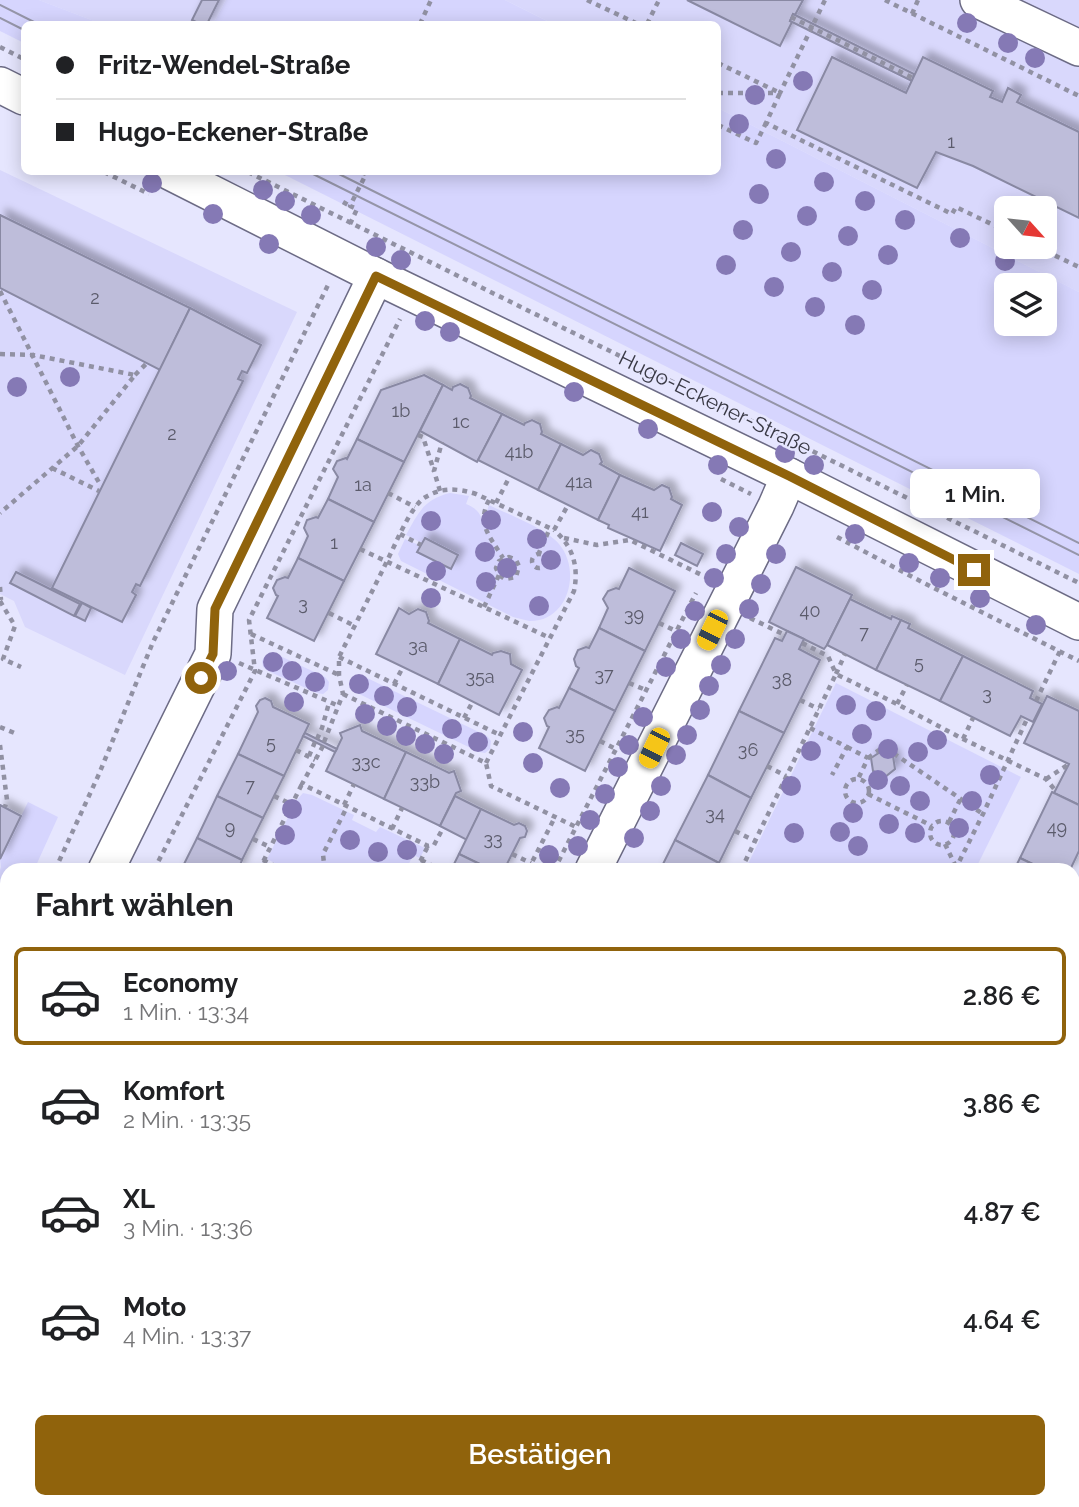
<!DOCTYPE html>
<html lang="de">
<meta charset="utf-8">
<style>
:root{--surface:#fff;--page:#f6f6f6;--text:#202124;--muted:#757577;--line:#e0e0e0;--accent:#90630c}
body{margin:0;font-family:Raleway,sans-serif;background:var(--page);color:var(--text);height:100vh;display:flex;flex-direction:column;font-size:26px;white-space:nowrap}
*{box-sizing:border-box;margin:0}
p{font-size:23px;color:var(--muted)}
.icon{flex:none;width:38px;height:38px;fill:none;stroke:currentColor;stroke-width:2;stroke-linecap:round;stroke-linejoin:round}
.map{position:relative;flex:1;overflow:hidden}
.sheet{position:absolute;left:0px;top:863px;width:1080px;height:646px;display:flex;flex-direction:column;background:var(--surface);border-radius:21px 21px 0 0;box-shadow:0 4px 18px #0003}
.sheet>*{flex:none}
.hud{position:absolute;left:21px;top:21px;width:700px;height:154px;border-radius:10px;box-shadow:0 4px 18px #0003;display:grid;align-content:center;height:154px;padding:0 35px;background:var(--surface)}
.needle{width:46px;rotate:117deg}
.buttons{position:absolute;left:994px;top:196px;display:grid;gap:14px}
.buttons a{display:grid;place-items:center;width:63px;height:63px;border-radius:10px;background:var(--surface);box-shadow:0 4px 18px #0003;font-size:35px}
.end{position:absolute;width:32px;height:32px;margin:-16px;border:9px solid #90630c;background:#fff;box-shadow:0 0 0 4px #fff}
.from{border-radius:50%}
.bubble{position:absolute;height:49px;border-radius:10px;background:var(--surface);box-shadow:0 4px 18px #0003;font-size:23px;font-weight:600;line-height:49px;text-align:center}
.car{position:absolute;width:21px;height:42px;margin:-21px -10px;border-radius:9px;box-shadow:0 0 5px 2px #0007;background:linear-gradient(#f5c518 24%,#345 0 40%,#f5c518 0 76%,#345 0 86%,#f5c518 0)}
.hud b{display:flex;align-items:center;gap:24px;height:66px;font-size:26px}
.hud b+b{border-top:2px solid var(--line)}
.hud i{width:18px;height:18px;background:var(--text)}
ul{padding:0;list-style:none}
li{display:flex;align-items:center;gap:21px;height:98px;margin:0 14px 10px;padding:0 21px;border:4px solid transparent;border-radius:10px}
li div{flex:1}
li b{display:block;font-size:26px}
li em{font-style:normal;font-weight:600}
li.on{border-color:var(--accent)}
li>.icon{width:63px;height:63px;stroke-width:1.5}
h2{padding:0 35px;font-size:32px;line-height:84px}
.primary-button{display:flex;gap:14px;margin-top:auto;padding:14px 35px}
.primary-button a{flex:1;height:80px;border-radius:10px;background:var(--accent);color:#fff;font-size:28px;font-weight:600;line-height:80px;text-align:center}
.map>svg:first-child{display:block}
.built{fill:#d9d8fc;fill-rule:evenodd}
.green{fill:#d6d5fe;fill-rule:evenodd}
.building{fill:#bebdda;stroke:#8989a3;stroke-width:2;filter:url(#shadow)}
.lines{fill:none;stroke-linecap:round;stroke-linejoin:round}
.minor-casing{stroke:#6c6b85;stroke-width:38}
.path{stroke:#9191a3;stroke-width:4.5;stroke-dasharray:5 5;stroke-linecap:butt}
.minor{stroke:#fff;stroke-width:35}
.tram{stroke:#9595a8;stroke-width:2}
.path-bridge{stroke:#9191a3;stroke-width:4.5;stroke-dasharray:5 5;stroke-linecap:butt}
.tree{fill:#8579b5}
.route{stroke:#90630c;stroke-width:9}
.labels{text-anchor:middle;stroke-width:5;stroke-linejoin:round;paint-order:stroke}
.number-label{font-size:18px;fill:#5b5b6b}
.street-label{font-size:21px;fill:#3a3a46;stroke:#e6e6fe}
</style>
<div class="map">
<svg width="1079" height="1507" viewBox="0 0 1079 1507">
<defs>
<filter id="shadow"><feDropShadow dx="6" dy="-6" stdDeviation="3.5" flood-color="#0004"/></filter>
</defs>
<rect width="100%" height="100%" fill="#e6e6fe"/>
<g class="built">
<path d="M39,0h187l-13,24h-111z"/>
<path d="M505,0h574v292l-361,-184v-84h-165zM1006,208h39v39h-39z"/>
<path d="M0,170l297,142 -172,363 -100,-48 -11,-26 -14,-7z"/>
</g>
<g class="green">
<path d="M0,0h39l63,24h-78v19l-24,-12z"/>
<path d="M226,0h279l48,24h-340z"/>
<path d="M718,108l361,184v282l-800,-402h439zM1006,285h39v39h-39z"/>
<path d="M450,493l19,3 -3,8c10,4 15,9 17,20l6,-19c20,10 57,23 70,39 23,27 9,78 -30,77 -5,-1 -11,-3 -16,-4l-112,-56 -3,-7 7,-15 16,7 -3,6 33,17 7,-14 -33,-17 -3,5 -16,-8c12,-22 18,-36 44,-42z"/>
<path d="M270,653l6,1 49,23 4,5 -1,8 -5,4 -6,-1 -49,-22 -5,-4 -1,-6 3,-5z"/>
<path d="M357,675l6,1 124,60 4,5 -1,8 -5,4 -6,-1 -124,-60 -5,-4 -1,-5 3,-6z"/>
<path d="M836,683l185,94 -46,93h-230z"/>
<path d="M303,793l9,2 42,20 -2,5 24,12 4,-5 45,21 -5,10 -7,-3 -7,15h-118l-21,-11 30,-59z"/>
<path d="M28,802l30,15 -24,53h-27v54l-7,-2v-52l1,-3 -1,-8z"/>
<path d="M1079,1473v34h-69l-4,-5h67v-27z"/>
<rect x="98" y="1502" width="214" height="5"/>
</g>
<g class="building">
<path d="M202,0h17l-12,24h-7l-8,-4z"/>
<path d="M687,0h116l-8,15 -2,-1 -3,7 2,1 -12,24z"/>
<path d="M793,14l121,60 -2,7 -122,-60z"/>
<path d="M832,57l74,36 17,-36 70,34 -3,6 12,5 6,-14 13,7 -4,7 62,30v86l-106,-52 -37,-14 -19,36 -120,-58z"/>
<path d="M0,215l190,93 -30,62 -160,-82z"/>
<path d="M190,308l71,37 -14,28 -5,-2 -4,8 5,2 -103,205 -4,-2 -4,8 4,3 -14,27 -70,-34z"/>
<path d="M424,375l19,10 -39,77 -47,-23 24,-49z"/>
<path d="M460,384l8,4 3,8 -1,2 32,16 -25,48 -57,-31 23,-46 9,5 1,-3z"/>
<path d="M502,414l22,11 1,-2 7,-3 8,4 2,8 -1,2 20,10 -23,46 -60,-30z"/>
<path d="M357,439l47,23 -30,60 -46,-23 10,-22 -5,-8 4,-8 9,-3 1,1z"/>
<path d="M561,444l22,11 8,-5 8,4 3,8 -2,2 20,11 -22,45 -60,-30z"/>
<path d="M620,475l34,15 8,-5 7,3 3,9 -1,2 11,6 -22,46 -52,-23 1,-3 -11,-5z"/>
<path d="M328,499l46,23 -30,59 -46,-23 10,-22 -4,-8 3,-8 9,-3 2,1z"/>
<path d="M425,538l33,17 -7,14 -34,-17z"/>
<path d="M681,543l22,11 -6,12 -22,-11z"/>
<path d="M298,558l46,23 -30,60 -47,-23 11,-22 -2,-1 -3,-7 4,-8 8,-3 3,1z"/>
<path d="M796,567l56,28 -25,50 -3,4 -55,-27z"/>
<path d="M629,568l46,23 -30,60 -46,-23 9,-20 -5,-9 5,-8 8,-3 3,1z"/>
<path d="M16,572l64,32 -6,12 -64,-33z"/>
<path d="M850,599l41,20 1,-3 9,4 -25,50 -49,-25z"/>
<path d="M82,603l9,5 -6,13 -10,-5z"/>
<path d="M399,608l10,6 9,-5 8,3 3,9 -1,2 32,16 -22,45 -62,-30z"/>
<path d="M901,620l9,4 -2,4 55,28 -23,45 -64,-31z"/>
<path d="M599,628l46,23 -30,60 -46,-23 10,-20 -3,-2 -2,-7 4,-9 8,-3 3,1z"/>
<path d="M787,631l17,8 -5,10 21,11 -36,73 -45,-22 36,-73 7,3z"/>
<path d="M460,639l32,16 1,-2 8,-2 9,3 1,10 11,6 -23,45 -61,-31z"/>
<path d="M963,656l70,35 -3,7 12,6 -9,18 -12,-6 -11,20 -70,-35z"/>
<path d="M569,688l46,23 -30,60 -46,-23 10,-21 -2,-1 -3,-8 5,-8 8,-3 2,1z"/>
<path d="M1047,696l32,15v94l-25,-12 15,-29 -45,-21z"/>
<path d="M265,698l6,3 2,6 36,17 -25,52 -46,-22 20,-42 -2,-6 4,-6z"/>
<path d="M739,711l45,22 -33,65 -43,-23z"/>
<path d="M360,725l2,6 44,21 -22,47 -58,-28 16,-33 -2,-5z"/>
<path d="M305,733l32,16 -2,3 -32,-16z"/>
<path d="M882,751l11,5 2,13 -10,8 -12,-6 -2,-13z"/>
<path d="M406,752l43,21 5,-2 7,20 -5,2 -16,33 -56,-27z"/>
<path d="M238,754l46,22 -21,42 -46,-22z"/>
<path d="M708,775l43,23 -32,65 -44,-23z"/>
<path d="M1052,792l27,13v46l-9,19h-25l-25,-12z"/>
<path d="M217,796l46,22 -21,42 -45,-22z"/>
<path d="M455,796l26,13 -14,31 -27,-14z"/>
<path d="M0,805l21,11 -21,43z"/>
<path d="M481,809l33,16 5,-2 6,3 2,5 -2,6 -5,1 -16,32h-12l-33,-16z"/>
<path d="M197,838l45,22 -4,10h-57z"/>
<path d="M675,840l44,23 -3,7h-56z"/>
<path d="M459,854l33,16h-41z"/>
<path d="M1020,858l25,12h-31z"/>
<path d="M1073,1229l6,3v79l-4,26v38l3,41 -5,1z"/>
<path d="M1079,1311v109l-4,-45v-38z"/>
<path d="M7,1353v72h-1l-6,-46v-19z"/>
<path d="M14,1502h53v5h-52z"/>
<path d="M343,1502h54l1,5h-54z"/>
<path d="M482,1502h52l1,2 -5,3h-47z"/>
<path d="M610,1502h87l2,5h-88z"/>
<path d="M697,1502h93l1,5h-92z"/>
</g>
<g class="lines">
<g class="minor-casing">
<g id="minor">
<path d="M978,0l101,48"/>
<path d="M0,85l24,12"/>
<path d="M170,172l206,104 413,200 290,146"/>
<path d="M106,870l107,-216 2,-45 161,-333"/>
<path d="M593,870l183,-364 13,-30"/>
<path d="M0,940l7,2"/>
<path d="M1073,1048l6,-12"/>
<path d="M0,1114l7,-25"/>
<path d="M0,1292l7,1"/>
<path d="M1073,1428l6,-2"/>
<path d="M951,1502l1,5"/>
</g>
</g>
<g class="path">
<path d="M587,0l51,24"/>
<path d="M885,0l194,96"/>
<path d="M912,14l6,-14"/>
<path d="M420,24l11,-24"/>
<path d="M647,24l12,-24"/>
<path d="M0,47l24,12"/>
<path d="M718,63l62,30 -14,30 186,91 4,-7 50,24"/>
<path d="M718,93h62l45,-93"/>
<path d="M718,125l38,18 10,-20"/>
<path d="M104,172l45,22"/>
<path d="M248,172l831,411"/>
<path d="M343,202l7,4"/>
<path d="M350,224l7,-15 -7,-3 16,-32 -5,-2"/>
<path d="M1037,247l42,20"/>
<path d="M0,291l78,155 23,40"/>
<path d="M0,354l33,1 102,20 -57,71 -78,67"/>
<path d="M135,375l12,-12"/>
<path d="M418,435l5,2 11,34"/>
<path d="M52,468l47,23"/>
<path d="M721,479l30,15"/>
<path d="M440,491l-6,-20 8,-29"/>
<path d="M388,493l27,14"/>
<path d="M489,500c-13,24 2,38 14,58"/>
<path d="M496,503l14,-27"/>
<path d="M400,534l21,11"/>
<path d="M837,537l85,45 157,79"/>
<path d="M564,538l33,7 33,-5 80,39"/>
<path d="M360,549l190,89"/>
<circle cx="539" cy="561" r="7"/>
<path d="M538,555l12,-27"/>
<path d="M0,587l1,13"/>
<path d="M0,601l15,25 -12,33 18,8"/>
<path d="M484,607l15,-32 -3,-7 3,-7 10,-4 7,3 3,6 -3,11 -11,2 -6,-4"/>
<path d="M329,613l26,13"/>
<path d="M750,618l35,17"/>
<path d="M659,623l17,8"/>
<path d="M251,634l88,41"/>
<path d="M802,643l26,13 8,18"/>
<path d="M339,657l161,78"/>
<path d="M239,663l100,43"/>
<path d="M836,674l9,-20"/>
<path d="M629,683l17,7"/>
<path d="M394,684l9,-17"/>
<path d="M343,694l143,69 5,23 85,41"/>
<path d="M800,700l19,9"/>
<path d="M1036,701l24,-50"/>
<path d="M897,704l10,-19"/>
<path d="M464,718l9,-17"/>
<path d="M0,727l17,7"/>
<path d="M810,728l37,19 -15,28"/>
<path d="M317,739l5,-11 7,-25"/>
<path d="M963,739l10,-21"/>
<path d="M600,741l16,8"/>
<path d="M324,742l19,-48 -4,-19v-18c16,-32 33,-65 49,-98 8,-16 22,-51 36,-61 17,-11 33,-10 52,-4l78,36 14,-25"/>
<path d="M0,745l7,55 -2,7"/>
<path d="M323,746l-21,38 126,62 6,-1 9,-17"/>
<path d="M847,747l21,11 -10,21"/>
<path d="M296,750l19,10"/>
<path d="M309,756l6,-14"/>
<path d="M868,758l14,-10 14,7 87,59"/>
<path d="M486,763l88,-172c5,-24 -1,-45 -20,-61"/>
<path d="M767,766l19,10"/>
<circle cx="857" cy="791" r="12"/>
<path d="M1046,779l23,-15"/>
<path d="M868,794l64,32"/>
<path d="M274,796l17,8"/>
<path d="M344,805l10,-21"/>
<circle cx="942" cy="833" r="12"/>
<path d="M949,822l12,-24"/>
<path d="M392,829l10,-21"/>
<path d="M735,831l20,10"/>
<path d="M253,839l17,8"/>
<path d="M945,844l11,23"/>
<path d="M512,854l19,9"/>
<path d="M263,860l20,10"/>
<path d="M421,860l20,10"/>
<path d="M55,870l44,-96 54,-132 175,-357"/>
<path d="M154,870l101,-199 -6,-51 151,-301"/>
<path d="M259,870l43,-86"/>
<path d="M321,870l3,-6 -1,-10 24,-47"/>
<path d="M416,870l12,-24"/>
<path d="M528,870l27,-53"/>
<path d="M554,870l142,-277"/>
<path d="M741,870l95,-196 61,30 66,35 83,40 9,11"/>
<path d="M955,870l28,-56 44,-95"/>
<path d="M1073,924l2,1"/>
<path d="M0,1009l7,-23"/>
<path d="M1073,1149l6,-12"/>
<path d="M1073,1180l6,3"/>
<path d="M0,1217l7,-23"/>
<path d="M1076,1231l3,-7"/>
<path d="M0,1234l7,6"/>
<path d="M0,1346l7,-5"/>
<path d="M1073,1469l6,-2"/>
<path d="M0,1491h7"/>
<path d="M272,1502l8,5"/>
<path d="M298,1502l5,5"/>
<path d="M425,1502v5"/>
<path d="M454,1502l1,5"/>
<path d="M592,1502l11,5"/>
<path d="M797,1502v5"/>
<path d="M998,1502l3,5"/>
<path d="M112,1507l1,-5"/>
<path d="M212,1507l1,-5"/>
<path d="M565,1507l3,-5"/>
</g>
<use href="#minor" class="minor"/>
<g class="tram">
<path d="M0,5l38,19"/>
<path d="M0,18l24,12"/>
<path d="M309,172l770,383"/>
<path d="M335,172l744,371"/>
</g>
<path class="path-bridge" d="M791,17l122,61"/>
</g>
<g class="tree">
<circle cx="967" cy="23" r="10"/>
<circle cx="1008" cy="43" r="10"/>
<circle cx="1035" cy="58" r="10"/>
<circle cx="803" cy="81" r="10"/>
<circle cx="755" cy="95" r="10"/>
<circle cx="739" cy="124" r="10"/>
<circle cx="776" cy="159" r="10"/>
<circle cx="824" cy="182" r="10"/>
<circle cx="152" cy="183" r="10"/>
<circle cx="263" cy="190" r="10"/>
<circle cx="759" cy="194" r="10"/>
<circle cx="285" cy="201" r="10"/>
<circle cx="865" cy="201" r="10"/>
<circle cx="213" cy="214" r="10"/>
<circle cx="311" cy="215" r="10"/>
<circle cx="807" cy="216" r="10"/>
<circle cx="905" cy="220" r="10"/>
<circle cx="743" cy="230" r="10"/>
<circle cx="848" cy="236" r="10"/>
<circle cx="960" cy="238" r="10"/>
<circle cx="269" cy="244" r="10"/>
<circle cx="376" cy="247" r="10"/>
<circle cx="791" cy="252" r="10"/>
<circle cx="888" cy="255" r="10"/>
<circle cx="401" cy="260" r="10"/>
<circle cx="1005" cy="261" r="10"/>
<circle cx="726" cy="265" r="10"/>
<circle cx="832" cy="272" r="10"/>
<circle cx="774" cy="287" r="10"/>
<circle cx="872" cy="290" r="10"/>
<circle cx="815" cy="307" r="10"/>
<circle cx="425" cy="321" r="10"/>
<circle cx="855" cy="325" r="10"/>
<circle cx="450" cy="332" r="10"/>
<circle cx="70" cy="377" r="10"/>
<circle cx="17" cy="387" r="10"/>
<circle cx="574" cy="392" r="10"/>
<circle cx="648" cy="429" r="10"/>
<circle cx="785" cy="453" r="10"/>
<circle cx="718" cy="465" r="10"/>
<circle cx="814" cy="465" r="10"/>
<circle cx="712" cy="512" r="10"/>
<circle cx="491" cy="520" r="10"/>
<circle cx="431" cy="521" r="10"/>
<circle cx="739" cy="527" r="10"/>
<circle cx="855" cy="534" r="10"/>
<circle cx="537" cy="539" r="10"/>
<circle cx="485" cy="552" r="10"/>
<circle cx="726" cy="554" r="10"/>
<circle cx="776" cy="554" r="10"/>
<circle cx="551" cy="560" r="10"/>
<circle cx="909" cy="563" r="10"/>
<circle cx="507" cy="568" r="10"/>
<circle cx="436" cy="571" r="10"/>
<circle cx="714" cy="578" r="10"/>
<circle cx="940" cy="578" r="10"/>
<circle cx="486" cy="582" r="10"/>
<circle cx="761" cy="584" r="10"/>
<circle cx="431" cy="598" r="10"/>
<circle cx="980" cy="598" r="10"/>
<circle cx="539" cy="606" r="10"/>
<circle cx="749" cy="609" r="10"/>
<circle cx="695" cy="611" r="10"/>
<circle cx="1036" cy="625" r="10"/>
<circle cx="681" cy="639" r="10"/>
<circle cx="735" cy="639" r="10"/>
<circle cx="273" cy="662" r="10"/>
<circle cx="721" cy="665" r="10"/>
<circle cx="666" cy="667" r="10"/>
<circle cx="227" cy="671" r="10"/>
<circle cx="292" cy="671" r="10"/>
<circle cx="315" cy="682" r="10"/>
<circle cx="359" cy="684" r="10"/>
<circle cx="709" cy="686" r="10"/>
<circle cx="384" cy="696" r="10"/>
<circle cx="294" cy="702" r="10"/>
<circle cx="846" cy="705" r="10"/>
<circle cx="407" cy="707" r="10"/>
<circle cx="700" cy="710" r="10"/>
<circle cx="876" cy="711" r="10"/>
<circle cx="365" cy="714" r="10"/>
<circle cx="643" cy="717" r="10"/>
<circle cx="387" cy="726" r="10"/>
<circle cx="452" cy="729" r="10"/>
<circle cx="523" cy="732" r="10"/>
<circle cx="862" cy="734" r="10"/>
<circle cx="687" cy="735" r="10"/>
<circle cx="406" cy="736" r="10"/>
<circle cx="937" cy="740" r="10"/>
<circle cx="478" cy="742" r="10"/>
<circle cx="425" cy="744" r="10"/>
<circle cx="629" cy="745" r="10"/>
<circle cx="888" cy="749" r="10"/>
<circle cx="811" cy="751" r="10"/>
<circle cx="918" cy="752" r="10"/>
<circle cx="444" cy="754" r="10"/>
<circle cx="676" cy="755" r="10"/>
<circle cx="533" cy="763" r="10"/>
<circle cx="618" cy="767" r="10"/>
<circle cx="990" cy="775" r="10"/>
<circle cx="878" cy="780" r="10"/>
<circle cx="661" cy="786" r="10"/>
<circle cx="791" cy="786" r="10"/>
<circle cx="900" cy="786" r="10"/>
<circle cx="560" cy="788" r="10"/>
<circle cx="605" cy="794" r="10"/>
<circle cx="920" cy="801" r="10"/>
<circle cx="972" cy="801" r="10"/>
<circle cx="292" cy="809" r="10"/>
<circle cx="650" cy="811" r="10"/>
<circle cx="853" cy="813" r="10"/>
<circle cx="590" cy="820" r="10"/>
<circle cx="889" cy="824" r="10"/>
<circle cx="959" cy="828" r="10"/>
<circle cx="840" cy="832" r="10"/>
<circle cx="794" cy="833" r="10"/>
<circle cx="915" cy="833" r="10"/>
<circle cx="285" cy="835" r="10"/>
<circle cx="634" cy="838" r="10"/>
<circle cx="350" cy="840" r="10"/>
<circle cx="578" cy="846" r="10"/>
<circle cx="858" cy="846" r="10"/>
<circle cx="407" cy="850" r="10"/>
<circle cx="378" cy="852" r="10"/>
<circle cx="549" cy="855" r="10"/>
</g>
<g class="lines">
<path class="route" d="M201,678l12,-24 2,-45 161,-333 413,200 185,94"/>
</g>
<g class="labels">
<g class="number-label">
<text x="951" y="148">1</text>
<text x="95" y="304">2</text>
<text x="401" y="417">1b</text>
<text x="461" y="428">1c</text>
<text x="172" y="440">2</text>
<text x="519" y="458">41b</text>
<text x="579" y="488">41a</text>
<text x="363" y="491">1a</text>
<text x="640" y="518">41</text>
<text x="334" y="549">1</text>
<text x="303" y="610">3</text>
<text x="810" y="617">40</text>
<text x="634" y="621">39</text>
<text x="864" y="639">7</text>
<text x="418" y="652">3a</text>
<text x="919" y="669">5</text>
<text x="604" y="681">37</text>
<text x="480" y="683">35a</text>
<text x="782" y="686">38</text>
<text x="987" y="700">3</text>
<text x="575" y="740">35</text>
<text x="271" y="749">5</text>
<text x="748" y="756">36</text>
<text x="366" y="768">33c</text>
<text x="425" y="788">33b</text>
<text x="250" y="792">7</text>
<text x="715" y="820">34</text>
<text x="230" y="834">9</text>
<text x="1057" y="834">49</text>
<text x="493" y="845">33</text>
</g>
<g class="street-label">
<text transform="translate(715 403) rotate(26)" y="7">Hugo-Eckener-Straße</text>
</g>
</g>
</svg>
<div class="buttons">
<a><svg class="needle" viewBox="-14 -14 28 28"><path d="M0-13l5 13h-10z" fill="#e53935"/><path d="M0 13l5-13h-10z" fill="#757577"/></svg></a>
<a><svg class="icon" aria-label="layers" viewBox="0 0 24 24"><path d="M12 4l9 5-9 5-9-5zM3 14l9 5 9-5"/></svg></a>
</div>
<i class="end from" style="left:201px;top:678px"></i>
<i class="end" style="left:974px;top:570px"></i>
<div class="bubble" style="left:910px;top:469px;width:130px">1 Min.</div>
<i class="car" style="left:712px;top:630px;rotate:206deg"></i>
<i class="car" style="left:654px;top:748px;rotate:206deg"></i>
<div class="hud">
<b><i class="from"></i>Fritz-Wendel-Straße</b>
<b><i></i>Hugo-Eckener-Straße</b>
</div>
<section class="sheet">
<h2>Fahrt wählen</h2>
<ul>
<li class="on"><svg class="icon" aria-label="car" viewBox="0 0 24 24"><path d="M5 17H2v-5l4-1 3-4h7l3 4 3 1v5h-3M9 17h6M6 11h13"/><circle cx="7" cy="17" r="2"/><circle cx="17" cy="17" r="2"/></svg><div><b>Economy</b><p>1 Min. · 13:34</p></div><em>2.86 €</em></li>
<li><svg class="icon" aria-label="car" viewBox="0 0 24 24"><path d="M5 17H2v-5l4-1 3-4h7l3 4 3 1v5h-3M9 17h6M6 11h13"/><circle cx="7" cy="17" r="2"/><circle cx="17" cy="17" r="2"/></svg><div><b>Komfort</b><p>2 Min. · 13:35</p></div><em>3.86 €</em></li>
<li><svg class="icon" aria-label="car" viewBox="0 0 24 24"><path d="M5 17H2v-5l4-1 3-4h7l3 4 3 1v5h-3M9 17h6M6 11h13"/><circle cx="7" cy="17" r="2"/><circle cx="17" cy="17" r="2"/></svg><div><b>XL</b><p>3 Min. · 13:36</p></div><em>4.87 €</em></li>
<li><svg class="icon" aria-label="car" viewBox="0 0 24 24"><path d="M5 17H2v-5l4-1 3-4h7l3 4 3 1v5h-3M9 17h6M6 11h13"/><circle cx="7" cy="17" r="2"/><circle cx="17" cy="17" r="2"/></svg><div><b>Moto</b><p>4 Min. · 13:37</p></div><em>4.64 €</em></li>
</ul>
<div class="primary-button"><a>Bestätigen</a></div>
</section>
</div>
